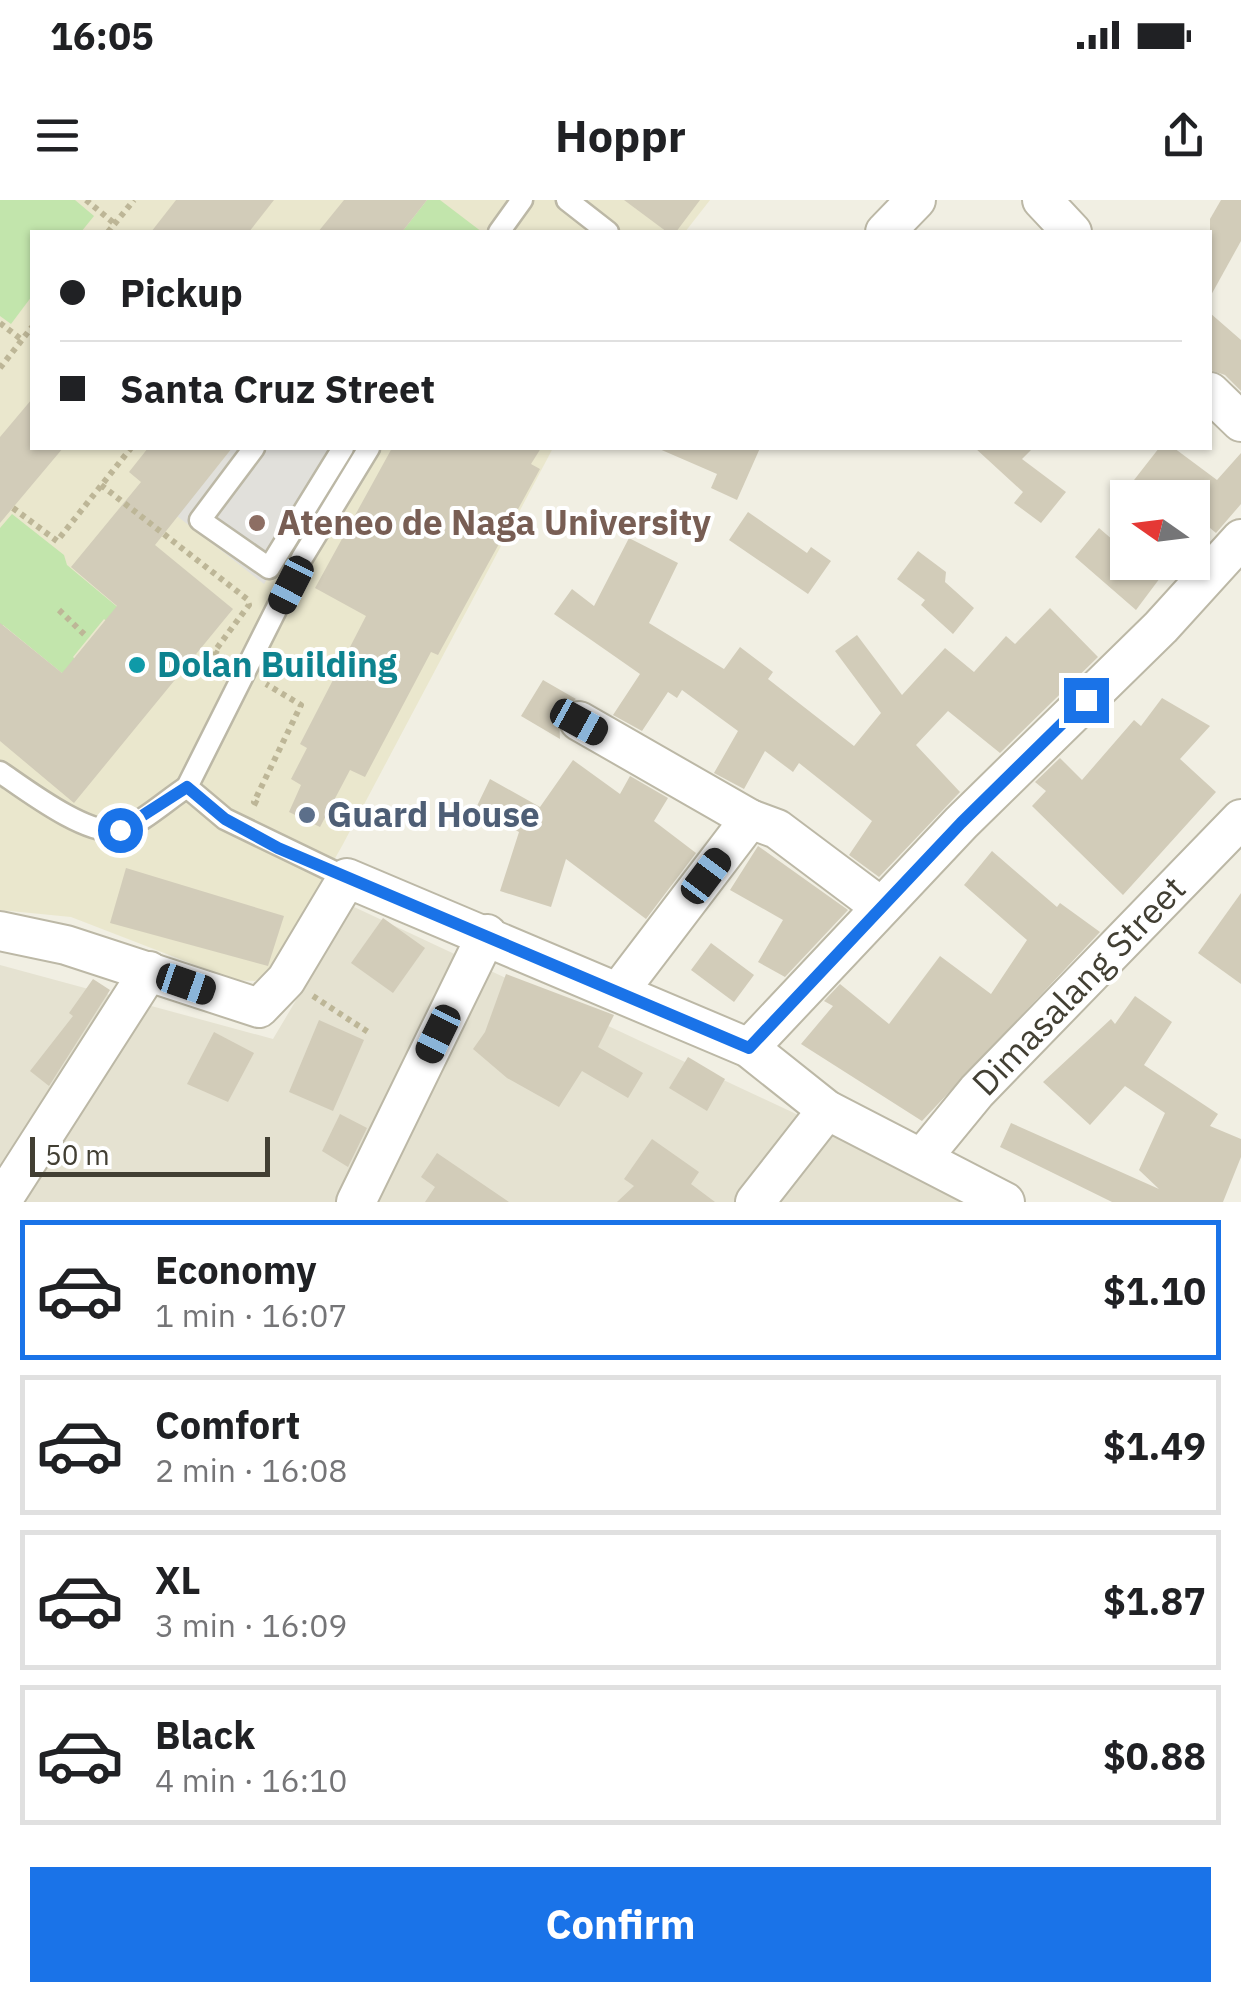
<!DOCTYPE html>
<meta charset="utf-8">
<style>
:root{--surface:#fff;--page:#f2f2f2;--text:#202124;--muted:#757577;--line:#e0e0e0;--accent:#1a73e8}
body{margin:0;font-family:"IBM Plex Sans",sans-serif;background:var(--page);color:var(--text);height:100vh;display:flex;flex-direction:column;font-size:38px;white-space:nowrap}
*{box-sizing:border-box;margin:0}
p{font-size:32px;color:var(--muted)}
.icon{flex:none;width:55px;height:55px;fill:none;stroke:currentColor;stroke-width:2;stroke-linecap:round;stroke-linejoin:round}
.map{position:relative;height:1002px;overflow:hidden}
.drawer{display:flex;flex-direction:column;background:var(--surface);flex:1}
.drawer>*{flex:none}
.guide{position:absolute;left:30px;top:30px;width:1182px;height:220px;border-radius:0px;box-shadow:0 2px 8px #0004;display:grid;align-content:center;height:220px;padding:0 30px;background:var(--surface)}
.needle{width:65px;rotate:284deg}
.fabs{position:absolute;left:1110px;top:280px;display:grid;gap:20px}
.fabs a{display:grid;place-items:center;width:100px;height:100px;border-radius:0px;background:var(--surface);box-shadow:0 2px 8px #0004;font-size:50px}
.scale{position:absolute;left:30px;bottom:25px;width:240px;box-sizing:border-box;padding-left:10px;border:5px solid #423f33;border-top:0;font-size:28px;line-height:35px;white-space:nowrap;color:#423f33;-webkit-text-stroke:8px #fff;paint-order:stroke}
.end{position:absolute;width:45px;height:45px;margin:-22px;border:12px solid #1a73e8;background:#fff;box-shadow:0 0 0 5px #fff}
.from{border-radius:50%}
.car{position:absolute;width:30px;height:60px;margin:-30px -15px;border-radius:12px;box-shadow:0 0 8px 2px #0007;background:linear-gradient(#222 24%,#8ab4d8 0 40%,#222 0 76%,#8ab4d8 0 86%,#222 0)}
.guide b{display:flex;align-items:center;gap:35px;height:95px;font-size:38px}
.guide b+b{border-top:2px solid var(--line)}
.guide i{width:25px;height:25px;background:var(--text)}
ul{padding:18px 0 0;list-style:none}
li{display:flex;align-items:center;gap:30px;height:140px;margin:0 20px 15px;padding:0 10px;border:5px solid var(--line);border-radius:0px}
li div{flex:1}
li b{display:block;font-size:38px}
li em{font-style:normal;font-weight:700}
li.current{border-color:var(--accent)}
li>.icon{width:90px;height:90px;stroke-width:1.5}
.action{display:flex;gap:20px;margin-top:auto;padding:20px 30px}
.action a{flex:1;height:115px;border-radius:0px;background:var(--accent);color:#fff;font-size:40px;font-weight:700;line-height:115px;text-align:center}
.status{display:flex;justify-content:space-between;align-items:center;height:70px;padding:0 50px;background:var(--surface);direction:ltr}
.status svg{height:28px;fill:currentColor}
header{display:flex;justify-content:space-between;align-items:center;height:130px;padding:0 30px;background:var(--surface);font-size:45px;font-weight:700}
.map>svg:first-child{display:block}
.residential{fill:#e5e2d1}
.education{fill:#eae7cd}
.green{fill:#c2e5ac}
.parking{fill:#e1e0db}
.building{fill:#d2ccb9}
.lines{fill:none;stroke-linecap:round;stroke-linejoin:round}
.service-casing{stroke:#bcb8a6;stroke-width:25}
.minor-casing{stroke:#bcb8a6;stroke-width:42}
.path{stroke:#bdb697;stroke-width:6;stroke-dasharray:5 5;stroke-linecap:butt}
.service{stroke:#fff;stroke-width:20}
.minor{stroke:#fff;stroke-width:38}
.route{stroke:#1a73e8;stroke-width:12}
.education-dot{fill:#8d6e63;stroke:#fff;stroke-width:4}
.culture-dot{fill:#0f9aa8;stroke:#fff;stroke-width:4}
.service-dot{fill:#5c6f8a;stroke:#fff;stroke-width:4}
.labels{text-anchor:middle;stroke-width:8;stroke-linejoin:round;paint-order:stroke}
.education-label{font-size:35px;font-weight:bold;fill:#785e54;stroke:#fff;text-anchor:start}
.culture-label{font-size:35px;font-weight:bold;fill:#0d838f;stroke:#fff;text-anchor:start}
.service-label{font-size:35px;font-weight:bold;fill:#4e5e75;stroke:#fff;text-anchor:start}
.street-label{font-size:35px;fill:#423f33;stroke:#fff}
</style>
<div class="status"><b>16:05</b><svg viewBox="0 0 49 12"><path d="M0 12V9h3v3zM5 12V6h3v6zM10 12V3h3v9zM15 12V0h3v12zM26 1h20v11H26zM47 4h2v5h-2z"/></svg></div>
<header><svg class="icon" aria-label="menu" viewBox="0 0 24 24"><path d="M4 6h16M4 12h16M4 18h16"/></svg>Hoppr<svg class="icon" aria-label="share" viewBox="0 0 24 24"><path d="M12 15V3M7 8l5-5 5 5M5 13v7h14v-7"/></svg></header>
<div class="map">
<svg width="1241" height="1002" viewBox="0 0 1241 1002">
<rect width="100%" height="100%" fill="#f1efe3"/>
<path class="residential" d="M352,706l440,206 176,90h-968v-237l273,74z"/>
<path class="education" d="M0,0h710l-25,32h-653v216h521l-211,398 -72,126 -15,9 -21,-1 -163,-63 -71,-7z"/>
<g class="green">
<path d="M0,0h75l19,16 -13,16h-49v64l-21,28 -11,-8z"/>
<path d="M427,0h13l42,32h-80z"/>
<path d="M12,314l52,41 3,10 60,50 -17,9 -6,-5 -31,38 6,6 -6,19 -70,-57 -3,2v-99z"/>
</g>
<path class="parking" d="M232,248h119l-87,136 -87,-68z"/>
<g class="building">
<path d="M176,0h98l-25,32h-98z"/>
<path d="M344,0h83l-25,32h-84z"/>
<path d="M624,0h76l-24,32h-9z"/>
<path d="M1221,0h20v41l-31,56v-78z"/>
<path d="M1210,113l31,27v51l-16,-16 -15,-5z"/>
<path d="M32,199v49h31l-63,75v-86z"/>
<path d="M148,248h84l-77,97 78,64 -159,194 -74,-62v-118l62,50 55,-67 -46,-39 70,-85 -12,-10z"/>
<path d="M392,248h149l-10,16 9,5 -102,186 -7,-3 -66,125 -15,-7 -30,57 -31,-15 12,-27 -10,-6 16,-31 -7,-4 66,-128 -51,-28z"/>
<path d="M657,248h103l-23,52 -26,-12 6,-14z"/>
<path d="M975,248h58l-11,11 44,33 -25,31 -27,-20 9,-11z"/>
<path d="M1159,248h15l43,32 24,-27v51l-25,29 -24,-20v-15h-72z"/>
<path d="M748,312l59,41 4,-6 20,14 -23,33 -79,-54z"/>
<path d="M1099,328l29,25v9h44l-36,48 -61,-53z"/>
<path d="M629,338l49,25 -29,60 75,46 16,-22 33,25 -5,7 86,67 27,-33 -46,-62 22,-16 45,60 43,-47 29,24 32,-36 9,8 35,-36 48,49 -98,96 -52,-42 -32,34 44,47 -81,85 -30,-22 23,-34 -73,-58 -6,9 -28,-21 -21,38 -30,-16 24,-42 -56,-41 -5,8 -9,-6 -26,39 -29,-16 27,-41 -86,-60 18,-25 22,17z"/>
<path d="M918,351l28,21 -1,10 29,26 -21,26 -32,-29 4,-5 -28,-21z"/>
<path d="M543,480l33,19 -17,12 1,28 -39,-23z"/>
<path d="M1162,498l48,28 -30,33 36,33 -93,103 -91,-89 14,-15 -11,-9 25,-24 22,22 52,-60 7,6z"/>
<path d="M573,560l47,34 10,-18 38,22 -14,23 42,32 -50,66 -80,-60 -15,48 -51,-16 19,-59 -43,-24 14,-29 50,28z"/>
<path d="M758,646l90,64 -63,67 -27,-15 25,-42 -53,-30z"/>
<path d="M992,651l65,56 3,-4 40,29 -178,189 -121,-77 32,-38 -9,-5 16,-17 49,40 51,-68 51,38 36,-54 -63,-55z"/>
<path d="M126,668l158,48 -16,50 -158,-43z"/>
<path d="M1241,693v91l-43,-31z"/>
<path d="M383,718l42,30 -32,45 -42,-30z"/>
<path d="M711,743l43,32 -20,27 -43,-32z"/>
<path d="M506,774l108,41 -16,32 45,26 -15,25 -46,-27 -23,36 -52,-29 -34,-29 12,-17z"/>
<path d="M93,779l17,11 -61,96 -19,-15 43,-55 -4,-3z"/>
<path d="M1135,796l37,26 -28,43 74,49 -8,12 31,13v18l-18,45h-111l-112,-55 11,-24 148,66 -20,-19 26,-57 -40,-27 -35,39 -47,-43 68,-63 4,5z"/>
<path d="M319,820l45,20 -31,71 -44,-19z"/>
<path d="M214,832l40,21 -26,49 -41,-18z"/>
<path d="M688,857l37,22 -18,32 -38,-23z"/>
<path d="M340,914l27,14 -19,39 -26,-16z"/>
<path d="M652,939l47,33 -8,12 24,18h-98l17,-16 -10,-7z"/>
<path d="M437,953l72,49h-84l10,-15 -14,-10z"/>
</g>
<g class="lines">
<g class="service-casing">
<g id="service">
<path d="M567,0l41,32"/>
<path d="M499,32l23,-32"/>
<path d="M254,248l-54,72 69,48 74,-120"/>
<path d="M0,572c25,17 89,66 120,58 21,-6 48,-31 67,-43"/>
<path d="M347,678l-122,-59 -38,-32 115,-229 67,-110"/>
</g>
</g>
<g class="minor-casing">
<g id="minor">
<path d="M1042,0l30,32"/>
<path d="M885,32l31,-32"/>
<path d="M1210,192l31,30"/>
<path d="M579,521l171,98 -131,172"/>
<path d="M750,619l27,10 104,78"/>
<path d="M0,731l66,14 193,63 27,-28 61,-102 402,170 78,62 178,92"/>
<path d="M749,848l212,-225 200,-196 80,-88"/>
<path d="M922,958l55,-67 264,-272"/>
<path d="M1,1002l148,-231"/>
<path d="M356,1002l131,-268"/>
<path d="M755,1002l72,-92"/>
</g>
</g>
<g class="path">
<path d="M86,0l29,24"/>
<path d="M108,32l26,-32"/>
<path d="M0,123l22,17"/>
<path d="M0,168l32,-41"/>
<path d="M101,285l146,114 2,6 -35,47 12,7"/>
<path d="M13,308l44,33 74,-93"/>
<path d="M59,410l27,26"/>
<path d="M258,604l-4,-2 47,-97 -35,-21"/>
<path d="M313,796l55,36"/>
</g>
<use href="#service" class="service"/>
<use href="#minor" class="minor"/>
</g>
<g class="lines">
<path class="route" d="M120,630l67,-43 38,32 53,29 471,200 212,-225 125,-123"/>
</g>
<circle class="education-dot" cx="257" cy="323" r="10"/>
<circle class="culture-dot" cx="137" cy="465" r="10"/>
<circle class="service-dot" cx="307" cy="615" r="10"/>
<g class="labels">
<g class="education-label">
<text x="277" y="335">Ateneo de Naga University</text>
</g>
<g class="culture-label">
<text x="157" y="477">Dolan Building</text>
</g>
<g class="service-label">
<text x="327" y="627">Guard House</text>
</g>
<g class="street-label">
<text transform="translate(1079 786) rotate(-46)" y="12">Dimasalang Street</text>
</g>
</g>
</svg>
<div class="fabs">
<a><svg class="needle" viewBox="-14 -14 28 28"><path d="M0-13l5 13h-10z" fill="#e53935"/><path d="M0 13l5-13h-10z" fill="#757577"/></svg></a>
</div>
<div class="scale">50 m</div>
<i class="end from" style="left:120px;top:630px"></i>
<i class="end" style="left:1086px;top:500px"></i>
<i class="car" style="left:291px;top:385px;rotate:207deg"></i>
<i class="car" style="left:579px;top:522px;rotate:119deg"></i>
<i class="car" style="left:706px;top:676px;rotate:37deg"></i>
<i class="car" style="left:186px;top:784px;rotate:109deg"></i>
<i class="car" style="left:438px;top:834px;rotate:206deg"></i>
<div class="guide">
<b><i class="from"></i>Pickup</b>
<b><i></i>Santa Cruz Street</b>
</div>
</div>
<section class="drawer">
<ul>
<li class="current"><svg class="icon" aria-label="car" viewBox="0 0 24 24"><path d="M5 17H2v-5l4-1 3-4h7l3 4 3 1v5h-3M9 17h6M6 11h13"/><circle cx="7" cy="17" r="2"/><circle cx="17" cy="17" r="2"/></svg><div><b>Economy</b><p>1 min · 16:07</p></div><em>$1.10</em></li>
<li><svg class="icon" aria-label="car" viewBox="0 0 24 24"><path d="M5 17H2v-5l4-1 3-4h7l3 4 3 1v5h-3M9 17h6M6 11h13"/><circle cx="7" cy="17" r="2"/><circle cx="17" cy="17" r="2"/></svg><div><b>Comfort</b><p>2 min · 16:08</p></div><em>$1.49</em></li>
<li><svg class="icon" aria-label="car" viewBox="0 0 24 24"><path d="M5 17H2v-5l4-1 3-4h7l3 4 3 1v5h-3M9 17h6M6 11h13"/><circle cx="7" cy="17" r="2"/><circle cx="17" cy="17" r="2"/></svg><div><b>XL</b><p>3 min · 16:09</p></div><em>$1.87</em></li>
<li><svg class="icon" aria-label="car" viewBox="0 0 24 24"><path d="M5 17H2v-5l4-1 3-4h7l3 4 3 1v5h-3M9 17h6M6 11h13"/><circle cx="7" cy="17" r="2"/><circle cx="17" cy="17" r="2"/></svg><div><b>Black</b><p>4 min · 16:10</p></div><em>$0.88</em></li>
</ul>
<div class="action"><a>Confirm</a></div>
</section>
